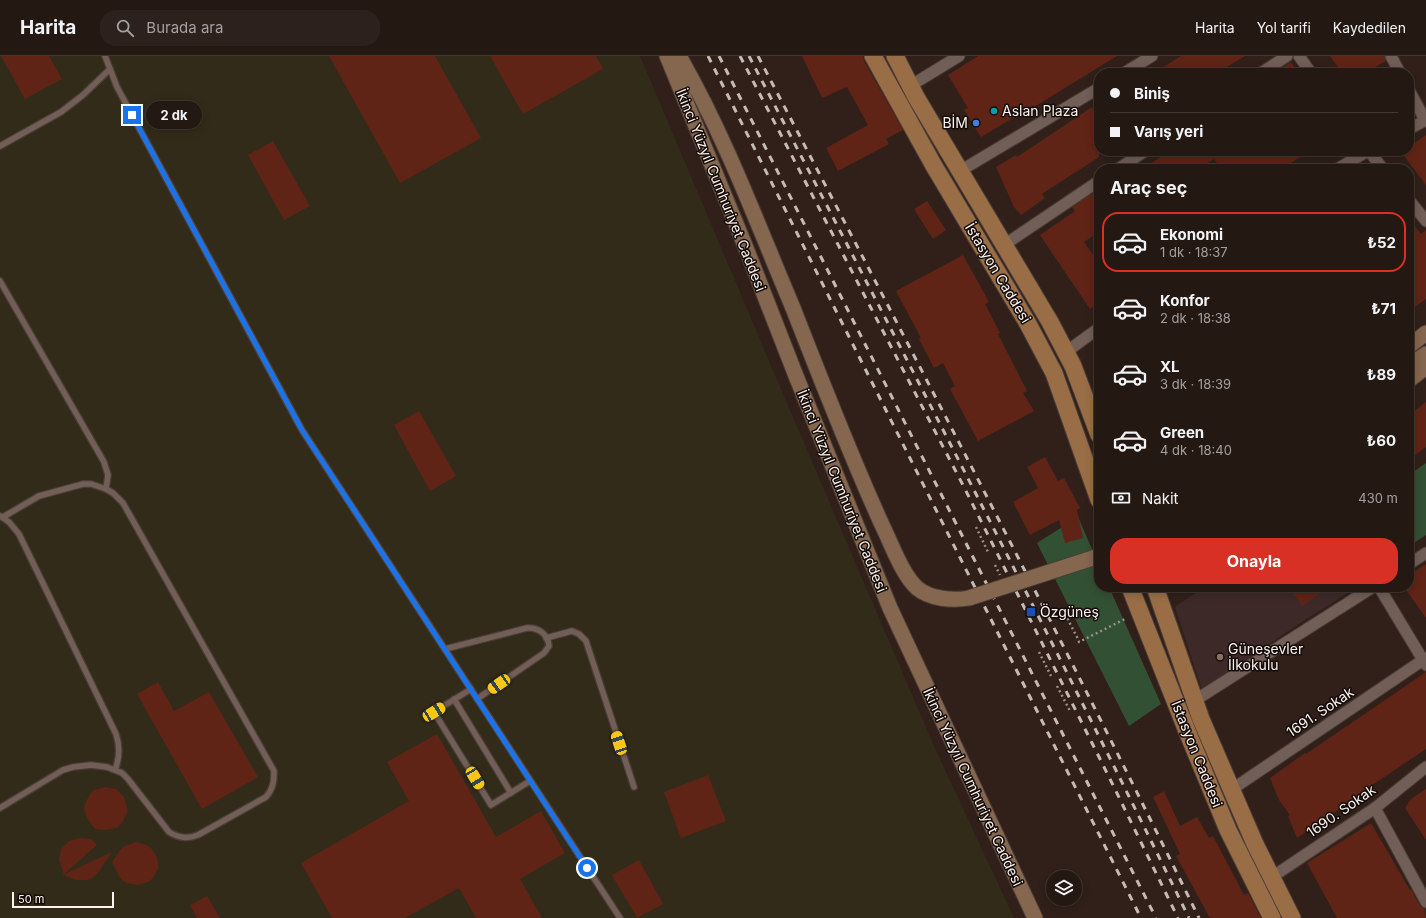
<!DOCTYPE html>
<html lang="tr">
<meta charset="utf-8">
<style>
:root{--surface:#241813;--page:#2c211c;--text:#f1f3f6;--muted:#a3a0a0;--line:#413733;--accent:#d93025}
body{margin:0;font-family:Inter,sans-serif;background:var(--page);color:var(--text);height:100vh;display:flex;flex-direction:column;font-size:15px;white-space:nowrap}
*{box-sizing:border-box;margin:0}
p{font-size:13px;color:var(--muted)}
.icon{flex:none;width:22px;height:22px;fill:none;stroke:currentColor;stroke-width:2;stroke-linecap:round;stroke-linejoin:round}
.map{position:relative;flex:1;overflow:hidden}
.panel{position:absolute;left:1094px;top:108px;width:320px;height:428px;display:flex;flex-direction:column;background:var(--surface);border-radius:16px;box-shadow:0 2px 10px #0003,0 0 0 1px var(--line)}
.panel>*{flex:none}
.guide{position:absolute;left:1094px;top:12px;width:320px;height:88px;border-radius:16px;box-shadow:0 2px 10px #0003,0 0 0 1px var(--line);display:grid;align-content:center;height:88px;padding:0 16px;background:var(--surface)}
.controls{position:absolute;left:1046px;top:814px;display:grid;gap:8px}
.controls a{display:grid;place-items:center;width:36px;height:36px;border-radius:50%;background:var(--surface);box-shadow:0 2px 10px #0003,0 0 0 1px var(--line);font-size:20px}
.scale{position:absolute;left:12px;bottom:10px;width:102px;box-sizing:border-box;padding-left:4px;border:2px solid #fdf2ed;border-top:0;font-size:11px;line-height:14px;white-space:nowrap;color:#fdf2ed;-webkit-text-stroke:3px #130c09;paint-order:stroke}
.end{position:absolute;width:18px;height:18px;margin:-9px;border:5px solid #1a73e8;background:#fff;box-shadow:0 0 0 2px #fff}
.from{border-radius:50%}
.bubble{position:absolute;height:28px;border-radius:14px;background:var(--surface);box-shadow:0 2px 10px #0003,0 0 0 1px var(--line);font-size:13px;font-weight:700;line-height:28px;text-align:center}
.car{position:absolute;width:12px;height:24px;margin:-12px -6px;border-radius:5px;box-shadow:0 0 3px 1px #0007;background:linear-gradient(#f5c518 24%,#345 0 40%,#f5c518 0 76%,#345 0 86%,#f5c518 0)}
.guide b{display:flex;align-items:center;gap:14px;height:38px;font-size:15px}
.guide b+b{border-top:1px solid var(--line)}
.guide i{width:10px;height:10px;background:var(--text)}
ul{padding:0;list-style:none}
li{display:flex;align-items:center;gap:12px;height:60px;margin:0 8px 6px;padding:0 8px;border:2px solid transparent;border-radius:16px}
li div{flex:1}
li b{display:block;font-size:15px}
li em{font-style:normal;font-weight:700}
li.selected{border-color:var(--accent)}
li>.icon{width:36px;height:36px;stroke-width:1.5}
h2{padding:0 16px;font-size:18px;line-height:48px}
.pay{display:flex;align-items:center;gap:10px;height:44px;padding:0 16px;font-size:15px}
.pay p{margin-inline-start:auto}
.action{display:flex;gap:8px;margin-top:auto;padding:8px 16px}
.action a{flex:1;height:46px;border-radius:16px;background:var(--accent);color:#fff;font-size:16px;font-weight:700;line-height:46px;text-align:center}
header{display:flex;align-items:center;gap:24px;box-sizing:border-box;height:56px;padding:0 20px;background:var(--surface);border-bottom:1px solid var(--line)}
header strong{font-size:19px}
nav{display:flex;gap:22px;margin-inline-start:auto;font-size:14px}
.search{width:280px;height:36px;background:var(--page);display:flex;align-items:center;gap:10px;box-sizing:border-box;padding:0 14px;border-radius:16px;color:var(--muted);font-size:15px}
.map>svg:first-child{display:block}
.industrial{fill:#322b1a}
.education{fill:#3d2a28}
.green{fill:#325034}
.building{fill:#5f2416}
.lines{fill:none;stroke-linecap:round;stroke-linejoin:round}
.service-casing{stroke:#4a3c37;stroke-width:8}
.minor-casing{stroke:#4a3c37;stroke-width:13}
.secondary-casing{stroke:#4a3c37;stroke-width:17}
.primary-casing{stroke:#4a3c37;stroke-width:19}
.path{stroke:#9c8f89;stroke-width:2.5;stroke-dasharray:2 3;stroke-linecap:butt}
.service{stroke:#715e56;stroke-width:5.5}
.minor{stroke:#715e56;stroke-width:11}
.secondary{stroke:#85664e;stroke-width:15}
.primary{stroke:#996e47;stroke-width:17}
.rail{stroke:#c6bab4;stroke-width:3;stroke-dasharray:7 7;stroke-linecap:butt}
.secondary-bridge-casing{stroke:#4a3c37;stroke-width:17;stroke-linecap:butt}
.secondary-bridge{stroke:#85664e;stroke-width:15}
.route{stroke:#1a73e8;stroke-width:5}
.culture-dot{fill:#0f9aa8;stroke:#130c09;stroke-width:1.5}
.shop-dot{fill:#3f7fe0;stroke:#130c09;stroke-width:1.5}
.transit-dot{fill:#1a4fb4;stroke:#130c09;stroke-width:1.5}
.education-dot{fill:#8d6e63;stroke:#130c09;stroke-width:1.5}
.labels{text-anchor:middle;stroke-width:3;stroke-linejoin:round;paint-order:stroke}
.poi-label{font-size:14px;fill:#fdf2ed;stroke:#130c09;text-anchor:start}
.street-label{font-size:14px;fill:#fdf2ed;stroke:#130c09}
</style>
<header>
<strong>Harita</strong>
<div class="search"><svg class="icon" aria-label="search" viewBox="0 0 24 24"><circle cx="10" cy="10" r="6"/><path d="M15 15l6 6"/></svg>Burada ara</div>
<nav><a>Harita</a><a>Yol tarifi</a><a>Kaydedilen</a></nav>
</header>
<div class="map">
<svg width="1426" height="862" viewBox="0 0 1426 862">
<rect width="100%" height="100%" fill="#302019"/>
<path class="industrial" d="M0,0h640l135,319 159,371 80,172h-1014z"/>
<path class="education" d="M1204,531h153l-60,38 -95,65 -27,-83z"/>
<g class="green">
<path d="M1426,407v72l-17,11v-71z"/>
<path d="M1078,461l21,48v22h10l52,117 -32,22 -92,-183z"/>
</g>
<g class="building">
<path d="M1,0h48l13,23 -37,20z"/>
<path d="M329,0h106l46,82 -81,45z"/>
<path d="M490,0h106l7,13 -80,45z"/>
<path d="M802,0h61l1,5 39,69 -17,9 3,5 -51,27 -12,-23 42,-23 -21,-38 -25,11z"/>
<path d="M978,0h139l-83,51 -1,-1 -52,31 -17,-27 4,-2 -20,-33z"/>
<path d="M1181,0h64l-28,17h-63z"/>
<path d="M1330,0h54l2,5 -21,12h-23z"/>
<path d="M1291,6l7,11h-24z"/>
<path d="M1092,51l7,10v40l-57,37 3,4 -24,17 -7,-8 -18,-40 20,-12 1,2z"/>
<path d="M1426,79v50l-25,-33 8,-1v-4z"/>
<path d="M273,85l37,65 -26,14 -36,-65z"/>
<path d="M1169,95h140l-27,18h-61l-7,-10 -15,10h-56z"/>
<path d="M1099,133v43l-15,10 15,21v40l-9,6 -50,-74 35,-24 -3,-4z"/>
<path d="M927,145l19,29 -13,9 -19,-30z"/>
<path d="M1409,163l12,15 5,-4v69l-17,12z"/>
<path d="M963,199l26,47 -4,2 15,29 -2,1 29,57 -4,2 11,18 -56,30 -28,-52 5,-3 -12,-23 -9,5 -15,-29 2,-1 -25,-47z"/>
<path d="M1426,346v45l-17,13v-45z"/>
<path d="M419,355l37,65 -26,15 -36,-66z"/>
<path d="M1045,401l13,24 6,-3 16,30 -3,2 6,28 -18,5 -6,-23 -29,15 -17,-33 25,-14 -11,-21z"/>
<path d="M1426,508v54l-22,-31h5v-12z"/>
<path d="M1289,531h40l-27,19z"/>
<path d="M1426,616v77l-64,43 1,1 -66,45 -9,-22 2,-1 -11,-15 -9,-22 35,-25 1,1z"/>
<path d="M158,626l16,29 35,-19 49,85 -56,32 -65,-115z"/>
<path d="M437,678l59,103 45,-26 24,42 -45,26 22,39h-66l-17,-30 -54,30h-73l-31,-55 108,-62 -22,-39z"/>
<path d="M708,719l18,46 -45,17 -17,-46z"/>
<path d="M105,731l11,2 8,8 3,11v5l-5,10 -4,4 -11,3 -12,-1 -7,-9 -4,-11 1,-5 5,-10 4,-4z"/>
<path d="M1426,733v51l-21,-32 6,-9z"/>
<path d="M1164,735l16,35 17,-9 12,21 4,-2 31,59 4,-2 13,25h-51l-34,-62 4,-2 -27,-57z"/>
<path d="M1371,767l39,67 1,-1 9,17 5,3 1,9h-89l-30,-55z"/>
<path d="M80,782l11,1 6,6 -33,29 -5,-14 2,-11 8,-8z"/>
<path d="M136,786l11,3 4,3 6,9 1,6v6l-5,9 -5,4 -10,3 -11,-2 -5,-3 -3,-4 -7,-14 9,-13 4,-3z"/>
<path d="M112,796l-15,22 -5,4 -5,2h-11l-14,-5z"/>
<path d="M639,804l24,44 -26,14 -25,-43z"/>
<path d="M207,840l13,22h-23l-7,-13z"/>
</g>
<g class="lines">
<g class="service-casing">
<g id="service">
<path d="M105,0l12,31 185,343 318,488"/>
<path d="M0,90l61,-34 22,-17 27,-26"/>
<path d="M0,225l104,181 4,13 -2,14"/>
<path d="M0,460l9,6 10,12 97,200c4,12 4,23 -1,36"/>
<path d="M546,582l26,-7 7,3 7,7 48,146"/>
<path d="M445,593l82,-21c11,-1 21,6 22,18l-5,7 -67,46"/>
<path d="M471,633l-37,23 57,93 39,-24"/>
<path d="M454,643l57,94"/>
<path d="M0,752l63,-38 10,-3 18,-2 16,2 15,6 6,6 41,53c10,6 18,7 29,3l68,-38c7,-8 8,-15 8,-26l-151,-268 -10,-10 -7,-4 -15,-5h-8l-44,12 -36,21"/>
</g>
</g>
<g class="minor-casing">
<g id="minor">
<path d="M1299,0l12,17"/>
<path d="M1391,0l9,17"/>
<path d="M1124,17l28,-17"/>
<path d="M1261,17l26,-17"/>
<path d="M910,30l49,-30"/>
<path d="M1409,34l16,30"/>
<path d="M1409,73l17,-9"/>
<path d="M1369,95l14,18"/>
<path d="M1118,113l27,-18"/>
<path d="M1337,113l31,-18"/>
<path d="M960,115l139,-83"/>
<path d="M1409,144l17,21"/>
<path d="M1004,189l95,-64"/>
<path d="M1066,296l33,-24"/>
<path d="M1409,508l17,-11"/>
<path d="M1379,531l47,78"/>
<path d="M1194,645l179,-114"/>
<path d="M1231,734l195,-132"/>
<path d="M1375,752l51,94"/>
<path d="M1272,821l103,-69 51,-41"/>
</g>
</g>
<g class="secondary-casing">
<g id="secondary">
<path d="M667,0l79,192 50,128 94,232 145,310"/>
<path d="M679,0c46,80 78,167 114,252"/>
<path d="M1409,290l17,-13"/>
<path d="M1409,309l17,-11"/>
<path d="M1409,324l17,-13"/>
</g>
</g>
<g class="primary-casing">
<g id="primary">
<path d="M873,0l61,110 93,156 27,51 45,127"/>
<path d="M895,0l21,41 134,225 23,44 26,69"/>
<path d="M1130,531l57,144 41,99 44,88"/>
<path d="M1155,531l46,132 54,125 37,74"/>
</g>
</g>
<g class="path">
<path d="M976,471l12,25"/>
<path d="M995,509l5,10"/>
<path d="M1065,558l12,23 2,5 48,-24"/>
<path d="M1039,596l12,24"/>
<path d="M1057,630l13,25"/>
</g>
<use href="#service" class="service"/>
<use href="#minor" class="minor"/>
<use href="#secondary" class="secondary"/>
<use href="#primary" class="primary"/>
<g class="rail">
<path d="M708,0l433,862"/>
<path d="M719,0l437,862"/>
<path d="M740,0l225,433 145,290 68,139"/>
<path d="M749,0c149,286 298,572 440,862"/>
<path d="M758,0c149,286 299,572 441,862"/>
</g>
<g class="secondary-bridge-casing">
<path id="secondary-bridge" d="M793,252c29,74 57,147 90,219 9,18 19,47 34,61 13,11 36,13 52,10l130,-42"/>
</g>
<use href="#secondary-bridge" class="secondary-bridge"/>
</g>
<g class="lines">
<path class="route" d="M132,59l170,315 285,438"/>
</g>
<circle class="culture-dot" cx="994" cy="55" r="4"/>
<circle class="shop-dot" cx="976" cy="67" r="4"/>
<rect class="transit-dot" x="1026" y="551" width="10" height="10" rx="2"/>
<circle class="education-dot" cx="1220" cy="601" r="4"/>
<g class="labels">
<g class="poi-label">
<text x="1002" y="60">Aslan Plaza</text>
<text x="968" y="72" text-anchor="end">BİM</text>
<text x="1040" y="561">Özgüneş</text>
<text x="1228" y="598">Güneşevler<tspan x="1228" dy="16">İlkokulu</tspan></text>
</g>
<g class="street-label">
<text transform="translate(721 134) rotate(68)" y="5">İkinci Yüzyıl Cumhuriyet Caddesi</text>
<text transform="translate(998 217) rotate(59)" y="5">İstasyon Caddesi</text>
<text transform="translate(842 435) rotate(68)" y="5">İkinci Yüzyıl Cumhuriyet Caddesi</text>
<text transform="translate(1320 656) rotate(-34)" y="5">1691. Sokak</text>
<text transform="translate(1197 698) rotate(68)" y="5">İstasyon Caddesi</text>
<text transform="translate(973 731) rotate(65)" y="5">İkinci Yüzyıl Cumhuriyet Caddesi</text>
<text transform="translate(1341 755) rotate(-35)" y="5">1690. Sokak</text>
</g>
</g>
</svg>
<div class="controls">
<a><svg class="icon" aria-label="layers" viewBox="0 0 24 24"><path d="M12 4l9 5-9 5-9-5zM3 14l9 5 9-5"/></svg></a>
</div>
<div class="scale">50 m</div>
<i class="end from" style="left:587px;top:812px"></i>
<i class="end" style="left:132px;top:59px"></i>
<div class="bubble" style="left:146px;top:45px;width:56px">2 dk</div>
<i class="car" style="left:499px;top:628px;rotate:236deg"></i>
<i class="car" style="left:434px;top:656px;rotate:58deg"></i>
<i class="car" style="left:619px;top:687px;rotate:342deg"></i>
<i class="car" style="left:475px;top:722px;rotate:149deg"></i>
<div class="guide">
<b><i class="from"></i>Biniş</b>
<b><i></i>Varış yeri</b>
</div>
<section class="panel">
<h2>Araç seç</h2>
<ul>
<li class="selected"><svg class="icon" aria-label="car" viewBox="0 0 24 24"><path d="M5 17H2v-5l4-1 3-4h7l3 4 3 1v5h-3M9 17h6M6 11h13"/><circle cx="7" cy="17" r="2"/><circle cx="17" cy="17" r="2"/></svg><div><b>Ekonomi</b><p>1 dk · 18:37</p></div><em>₺52</em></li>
<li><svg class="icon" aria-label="car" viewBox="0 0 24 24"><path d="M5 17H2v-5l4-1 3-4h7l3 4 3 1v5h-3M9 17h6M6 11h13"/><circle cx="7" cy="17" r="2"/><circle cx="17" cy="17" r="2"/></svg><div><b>Konfor</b><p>2 dk · 18:38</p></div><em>₺71</em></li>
<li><svg class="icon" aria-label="car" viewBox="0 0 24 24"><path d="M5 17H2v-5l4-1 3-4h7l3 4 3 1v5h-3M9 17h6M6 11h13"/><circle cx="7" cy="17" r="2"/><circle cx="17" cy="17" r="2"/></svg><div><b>XL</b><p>3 dk · 18:39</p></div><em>₺89</em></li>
<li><svg class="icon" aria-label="car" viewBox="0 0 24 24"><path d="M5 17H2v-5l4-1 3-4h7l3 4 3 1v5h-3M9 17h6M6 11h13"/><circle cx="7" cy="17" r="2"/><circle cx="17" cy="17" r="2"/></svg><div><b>Green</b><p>4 dk · 18:40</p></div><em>₺60</em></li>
</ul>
<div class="pay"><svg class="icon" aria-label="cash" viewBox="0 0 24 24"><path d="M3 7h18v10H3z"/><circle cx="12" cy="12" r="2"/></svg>Nakit<p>430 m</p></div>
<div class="action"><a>Onayla</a></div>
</section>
</div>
